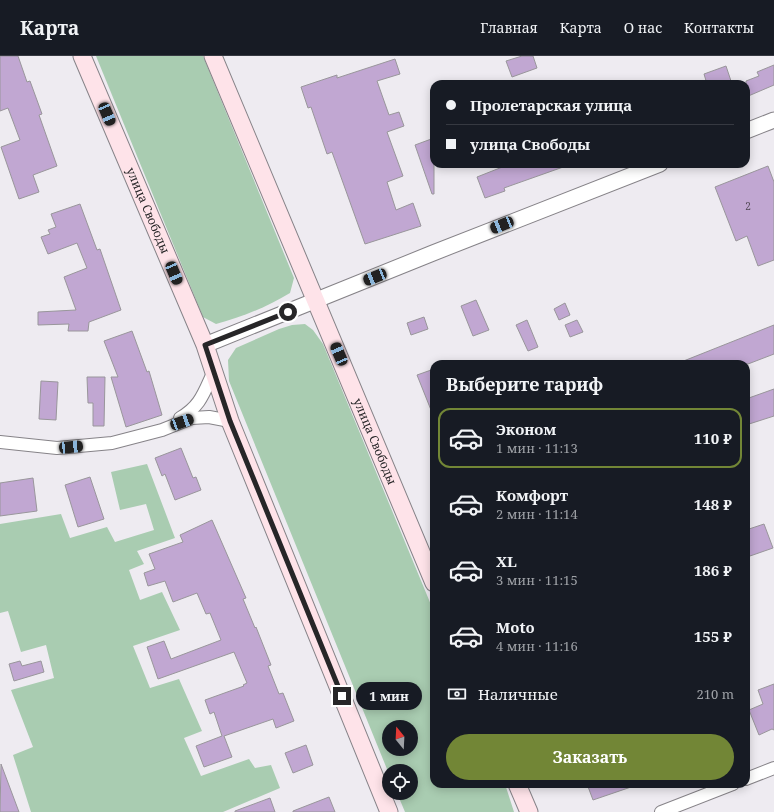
<!DOCTYPE html>
<html lang="ru">
<meta charset="utf-8">
<style>
:root{--surface:#171b24;--page:#20242c;--text:#f1f3f6;--muted:#9ea1a6;--line:#363941;--accent:#728636}
body{margin:0;font-family:"Noto Serif",serif;background:var(--page);color:var(--text);height:100vh;display:flex;flex-direction:column;font-size:15px;white-space:nowrap}
*{box-sizing:border-box;margin:0}
p{font-size:13px;color:var(--muted)}
.icon{flex:none;width:22px;height:22px;fill:none;stroke:currentColor;stroke-width:2;stroke-linecap:round;stroke-linejoin:round}
.map{position:relative;flex:1;overflow:hidden}
.panel{position:absolute;left:430px;top:304px;width:320px;height:428px;display:flex;flex-direction:column;background:var(--surface);border-radius:12px;box-shadow:0 2px 10px #0003}
.panel>*{flex:none}
.top-card{position:absolute;left:430px;top:24px;width:320px;height:88px;border-radius:12px;box-shadow:0 2px 10px #0003;display:grid;align-content:center;height:88px;padding:0 16px;background:var(--surface)}
.needle{width:26px;rotate:342deg}
.buttons{position:absolute;left:382px;top:664px;display:grid;gap:8px}
.buttons a{display:grid;place-items:center;width:36px;height:36px;border-radius:50%;background:var(--surface);box-shadow:0 2px 10px #0003;font-size:20px}
.end{position:absolute;width:18px;height:18px;margin:-9px;border:5px solid #272628;background:#fff;box-shadow:0 0 0 2px #fff}
.from{border-radius:50%}
.bubble{position:absolute;height:28px;border-radius:14px;background:var(--surface);box-shadow:0 2px 10px #0003;font-size:13px;font-weight:700;line-height:28px;text-align:center}
.car{position:absolute;width:12px;height:24px;margin:-12px -6px;border-radius:5px;box-shadow:0 0 3px 1px #0007;background:linear-gradient(#222 24%,#8ab4d8 0 40%,#222 0 76%,#8ab4d8 0 86%,#222 0)}
.top-card b{display:flex;align-items:center;gap:14px;height:38px;font-size:15px}
.top-card b+b{border-top:1px solid var(--line)}
.top-card i{width:10px;height:10px;background:var(--text)}
ul{padding:0;list-style:none}
li{display:flex;align-items:center;gap:12px;height:60px;margin:0 8px 6px;padding:0 8px;border:2px solid transparent;border-radius:12px}
li div{flex:1}
li b{display:block;font-size:15px}
li em{font-style:normal;font-weight:700}
li.current{border-color:var(--accent)}
li>.icon{width:36px;height:36px;stroke-width:1.5}
h2{padding:0 16px;font-size:18px;line-height:48px}
.pay{display:flex;align-items:center;gap:10px;height:44px;padding:0 16px;font-size:15px}
.pay p{margin-inline-start:auto}
.cta{display:flex;gap:8px;margin-top:auto;padding:8px 16px}
.cta a{flex:1;height:46px;border-radius:24px;background:var(--accent);color:#fff;font-size:16px;font-weight:700;line-height:46px;text-align:center}
header{display:flex;align-items:center;gap:24px;box-sizing:border-box;height:56px;padding:0 20px;background:var(--surface);border-bottom:1px solid var(--line)}
header strong{font-size:19px}
nav{display:flex;gap:22px;margin-inline-start:auto;font-size:14px}
.map>svg:first-child{display:block}
.green{fill:#a9ccb1;fill-rule:evenodd}
.building{fill:#c1a7d2;stroke:#99969b}
.lines{fill:none;stroke-linecap:round;stroke-linejoin:round}
.minor-casing{stroke:#868388;stroke-width:14}
.tertiary-casing{stroke:#868388;stroke-width:17}
.secondary-casing{stroke:#868388;stroke-width:19}
.minor{stroke:#fff;stroke-width:12}
.tertiary{stroke:#fff;stroke-width:15}
.secondary{stroke:#fee3e9;stroke-width:17}
.route{stroke:#272628;stroke-width:5}
.labels{text-anchor:middle;stroke-width:4;stroke-linejoin:round;paint-order:stroke}
.number-label{font-size:10px;fill:#4e4652}
.street-label{font-size:12px;fill:#272628;stroke:#eeebf1}
</style>
<header>
<strong>Карта</strong>
<nav><a>Главная</a><a>Карта</a><a>О нас</a><a>Контакты</a></nav>
</header>
<div class="map">
<svg width="774" height="756" viewBox="0 0 774 756">
<rect width="100%" height="100%" fill="#eeebf1"/>
<g class="green">
<path d="M96,0h107l91,222 -4,15c-23,14 -48,24 -74,31l-13,-7z"/>
<path d="M305,268l8,6 10,14 111,268v172h71l9,28h-109l-8,-19h14v-22h-22v3l-160,-393 -1,-21 8,-12 43,-19 13,-4zM389,671h22v22h-22z"/>
<path d="M147,408l28,74 -38,13 7,13 -15,6 11,30 22,-8 18,38 -47,16 17,42 29,-9 23,52 -18,7 17,38 48,-17 6,9 16,-3 9,23 -57,24h-192l-18,-57 20,-8 -22,-57 43,-12 -8,-33 -25,7 -13,-41 -8,2v-89l61,-10 9,24 37,-11 8,15 39,-12 -8,-26 -26,6 -9,-38z"/>
</g>
<g class="building">
<path d="M0,0h18l9,26 3,-1 12,33 -3,1 18,51 -24,9 6,17 -20,7 -18,-52 19,-7 -12,-32 -8,3z"/>
<path d="M522,0h11l4,12 -25,9 -6,-16z"/>
<path d="M395,3l5,15 -23,7 12,34 10,-3 5,14 -17,6 16,44 -16,6 9,28 17,-7 8,23 -56,18 -33,-92 -5,2 -16,-47 -3,1 -7,-21 36,-12v3z"/>
<path d="M774,9v20l-28,12v-16l13,-5 -2,-4z"/>
<path d="M726,10l6,18h-25l-3,-10z"/>
<path d="M434,82v56h-2l-17,-49z"/>
<path d="M510,108h56v2l-62,22 1,3 -20,7 -8,-21z"/>
<path d="M768,110l6,16v78l-16,6 -11,-30 -11,5 -21,-54z"/>
<path d="M80,148l17,46 3,-1 21,61 -32,12 -1,9h-20l1,-7 -31,1v-13l38,-2 -12,-33 23,-9 -10,-25 -29,11 -7,-17 9,-3 -2,-4 8,-3 -5,-13z"/>
<path d="M476,244l13,30 -16,6 -12,-30z"/>
<path d="M565,247l5,12 -11,5 -5,-11z"/>
<path d="M424,261l4,12 -17,6 -4,-12z"/>
<path d="M527,264l11,27 -10,4 -12,-26z"/>
<path d="M577,264l6,12 -13,5 -5,-12z"/>
<path d="M774,269v29l-26,10h-72z"/>
<path d="M132,275l15,41 2,-1 13,44 -36,12 -15,-50h7l-14,-36z"/>
<path d="M434,313v46h-1l-16,-40z"/>
<path d="M87,321h18l-1,49h-11v-23h-5z"/>
<path d="M41,325l17,1 -2,38 -17,-1z"/>
<path d="M774,333v27l-28,9v-26z"/>
<path d="M181,392l12,30 3,-1 5,13 -26,10 -10,-26 -3,2 -7,-18z"/>
<path d="M90,421l14,42 -26,8 -13,-42z"/>
<path d="M33,422l4,33 -37,5v-33z"/>
<path d="M212,464l34,78 -3,1 12,29 1,-1 15,38 -3,1 11,28 4,-1 11,28 -18,7 -3,-9 -49,17 8,21 -28,10 -8,-21 26,-10 -8,-24 -4,2 -5,-14 39,-14 -1,-1 4,-2 -13,-31 -76,27 -11,-32 17,-6 7,18 50,-19 -11,-27 -4,1 -9,-21 -24,9 -8,-21 -17,5 -4,-13 11,-4 -6,-15 34,-12 -3,-7z"/>
<path d="M764,468l9,24 -23,8 -4,-12v-14z"/>
<path d="M20,605l2,5 19,-5 3,11 -30,9 -5,-17z"/>
<path d="M774,628v46l-2,-1 -13,6 -10,-25 14,-6 -5,-14z"/>
<path d="M306,689l7,20 -20,8 -8,-20z"/>
<path d="M1,708l18,48h-19z"/>
<path d="M587,728h47v2l-41,14z"/>
<path d="M329,741l6,15h-42v-1z"/>
<path d="M270,742l5,14h-40v-1z"/>
</g>
<g class="lines">
<g class="minor-casing">
<g id="minor">
<path d="M180,362c21,-12 24,-26 34,-47"/>
<path d="M0,386l57,6 55,-5 50,-13 30,-12 17,-1 21,4"/>
<path d="M746,723l28,-11"/>
<path d="M661,756l72,-28"/>
</g>
</g>
<g class="tertiary-casing">
<g id="tertiary">
<path d="M746,75l28,-11"/>
<path d="M205,289l228,-92 227,-89"/>
</g>
</g>
<g class="secondary-casing">
<g id="secondary">
<path id="s1" d="M82,0l123,289 25,76 159,391"/>
<path id="s2" d="M213,0l221,527"/>
<path d="M517,728l12,28"/>
</g>
</g>
<use href="#minor" class="minor"/>
<use href="#tertiary" class="tertiary"/>
<use href="#secondary" class="secondary"/>
</g>
<g class="lines">
<path class="route" d="M288,256l-83,33 25,76 112,275"/>
</g>
<g class="labels">
<g class="number-label">
<text x="748" y="154">2</text>
</g>
<g class="street-label">
<text dy="4" stroke="none"><textPath href="#s1" startOffset="168">улица Свободы</textPath></text>
<text dy="4" stroke="none"><textPath href="#s2" startOffset="418">улица Свободы</textPath></text>
</g>
</g>
</svg>
<div class="buttons">
<a><svg class="needle" viewBox="-14 -14 28 28"><path d="M0-13l5 13h-10z" fill="#e53935"/><path d="M0 13l5-13h-10z" fill="#9ea1a6"/></svg></a>
<a><svg class="icon" aria-label="locate" viewBox="0 0 24 24"><circle cx="12" cy="12" r="6"/><path d="M12 2v4M12 18v4M2 12h4M18 12h4"/></svg></a>
</div>
<i class="end from" style="left:288px;top:256px"></i>
<i class="end" style="left:342px;top:640px"></i>
<div class="bubble" style="left:356px;top:626px;width:66px">1 мин</div>
<i class="car" style="left:107px;top:58px;rotate:157deg"></i>
<i class="car" style="left:502px;top:169px;rotate:248deg"></i>
<i class="car" style="left:174px;top:217px;rotate:157deg"></i>
<i class="car" style="left:375px;top:221px;rotate:248deg"></i>
<i class="car" style="left:339px;top:298px;rotate:337deg"></i>
<i class="car" style="left:182px;top:366px;rotate:70deg"></i>
<i class="car" style="left:71px;top:391px;rotate:85deg"></i>
<div class="top-card">
<b><i class="from"></i>Пролетарская улица</b>
<b><i></i>улица Свободы</b>
</div>
<section class="panel">
<h2>Выберите тариф</h2>
<ul>
<li class="current"><svg class="icon" aria-label="car" viewBox="0 0 24 24"><path d="M5 17H2v-5l4-1 3-4h7l3 4 3 1v5h-3M9 17h6M6 11h13"/><circle cx="7" cy="17" r="2"/><circle cx="17" cy="17" r="2"/></svg><div><b>Эконом</b><p>1 мин · 11:13</p></div><em>110 ₽</em></li>
<li><svg class="icon" aria-label="car" viewBox="0 0 24 24"><path d="M5 17H2v-5l4-1 3-4h7l3 4 3 1v5h-3M9 17h6M6 11h13"/><circle cx="7" cy="17" r="2"/><circle cx="17" cy="17" r="2"/></svg><div><b>Комфорт</b><p>2 мин · 11:14</p></div><em>148 ₽</em></li>
<li><svg class="icon" aria-label="car" viewBox="0 0 24 24"><path d="M5 17H2v-5l4-1 3-4h7l3 4 3 1v5h-3M9 17h6M6 11h13"/><circle cx="7" cy="17" r="2"/><circle cx="17" cy="17" r="2"/></svg><div><b>XL</b><p>3 мин · 11:15</p></div><em>186 ₽</em></li>
<li><svg class="icon" aria-label="car" viewBox="0 0 24 24"><path d="M5 17H2v-5l4-1 3-4h7l3 4 3 1v5h-3M9 17h6M6 11h13"/><circle cx="7" cy="17" r="2"/><circle cx="17" cy="17" r="2"/></svg><div><b>Moto</b><p>4 мин · 11:16</p></div><em>155 ₽</em></li>
</ul>
<div class="pay"><svg class="icon" aria-label="cash" viewBox="0 0 24 24"><path d="M3 7h18v10H3z"/><circle cx="12" cy="12" r="2"/></svg>Наличные<p>210 m</p></div>
<div class="cta"><a>Заказать</a></div>
</section>
</div>
